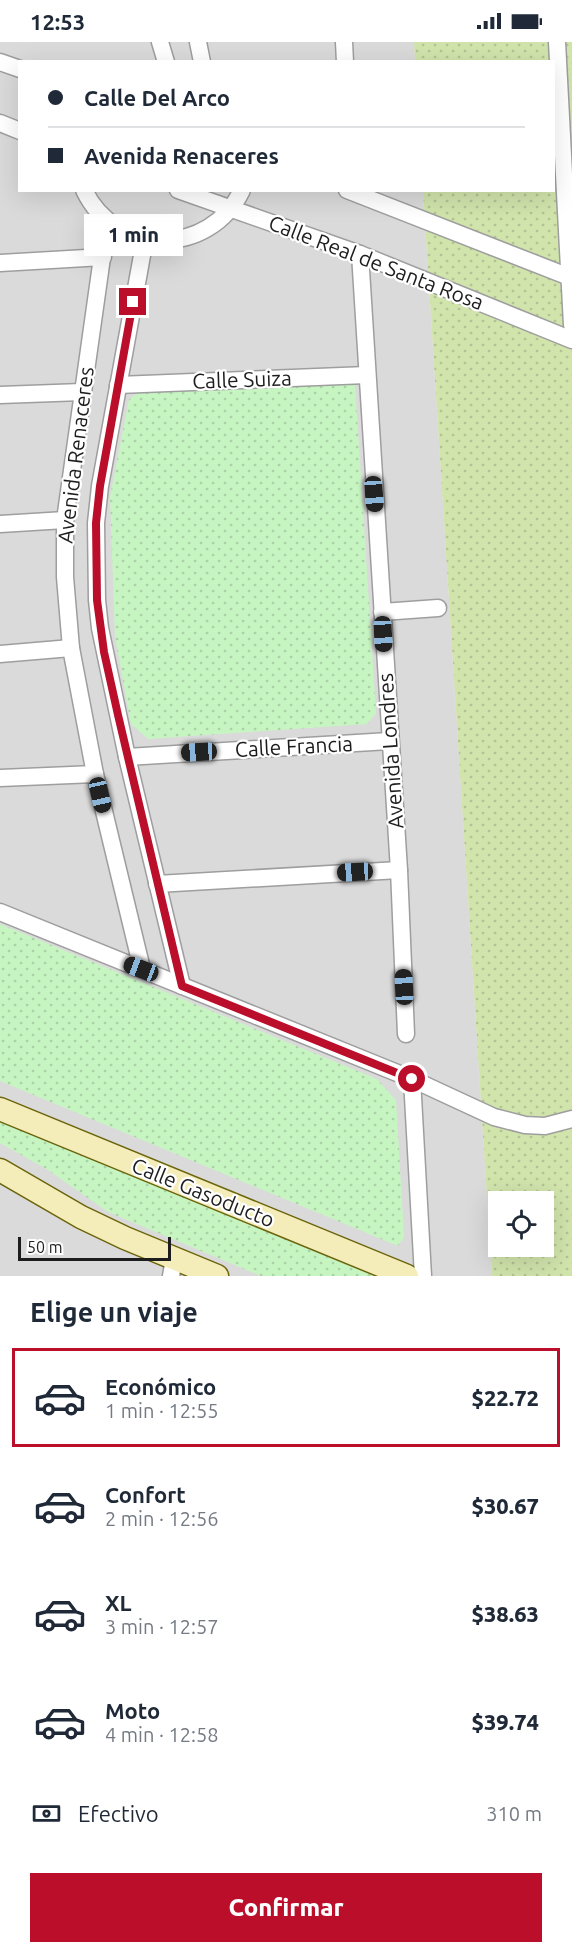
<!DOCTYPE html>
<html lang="es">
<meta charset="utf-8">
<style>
:root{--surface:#fff;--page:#f6f6f7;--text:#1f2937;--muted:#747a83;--line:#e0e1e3;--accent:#bb0e2b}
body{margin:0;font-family:Ubuntu,sans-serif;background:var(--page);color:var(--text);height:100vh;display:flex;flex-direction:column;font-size:22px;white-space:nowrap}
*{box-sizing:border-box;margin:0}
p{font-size:20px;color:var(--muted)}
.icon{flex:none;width:33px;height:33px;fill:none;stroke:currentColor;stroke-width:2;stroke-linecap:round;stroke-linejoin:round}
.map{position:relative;height:1234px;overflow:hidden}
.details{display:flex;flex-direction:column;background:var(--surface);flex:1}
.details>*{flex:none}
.banner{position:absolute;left:18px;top:18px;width:537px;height:132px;border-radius:0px;box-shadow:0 6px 24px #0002;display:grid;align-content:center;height:132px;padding:0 30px;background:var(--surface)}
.fabs{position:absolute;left:488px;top:1149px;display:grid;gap:12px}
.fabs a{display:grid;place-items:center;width:66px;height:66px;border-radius:0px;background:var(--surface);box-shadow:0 6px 24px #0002;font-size:30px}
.scale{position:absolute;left:18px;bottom:15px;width:153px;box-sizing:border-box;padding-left:6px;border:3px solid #1d1d1d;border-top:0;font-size:16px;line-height:21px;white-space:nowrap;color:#1d1d1d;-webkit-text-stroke:4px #fff;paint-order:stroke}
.end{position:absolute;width:27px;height:27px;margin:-14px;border:8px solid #bb0e2b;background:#fff;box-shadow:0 0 0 3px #fff}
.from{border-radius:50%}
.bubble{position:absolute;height:42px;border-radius:0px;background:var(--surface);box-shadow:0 6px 24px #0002;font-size:20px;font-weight:800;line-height:42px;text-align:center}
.car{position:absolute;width:18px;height:36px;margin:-18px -9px;border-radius:8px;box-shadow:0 0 4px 2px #0007;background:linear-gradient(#222 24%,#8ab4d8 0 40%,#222 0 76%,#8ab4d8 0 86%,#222 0)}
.banner b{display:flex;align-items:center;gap:21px;height:57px;font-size:22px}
.banner b+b{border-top:2px solid var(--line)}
.banner i{width:15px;height:15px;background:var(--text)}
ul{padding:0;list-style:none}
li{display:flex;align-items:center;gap:18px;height:99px;margin:0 12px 9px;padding:0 18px;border:3px solid transparent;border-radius:0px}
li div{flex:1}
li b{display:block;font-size:22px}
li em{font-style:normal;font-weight:800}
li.on{border-color:var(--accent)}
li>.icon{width:54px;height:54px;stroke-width:1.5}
h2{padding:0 30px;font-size:27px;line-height:72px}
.pay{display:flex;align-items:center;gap:15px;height:66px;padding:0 30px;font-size:22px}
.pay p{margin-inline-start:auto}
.action{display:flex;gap:12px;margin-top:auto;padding:12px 30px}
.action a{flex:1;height:69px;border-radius:0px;background:var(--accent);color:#fff;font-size:24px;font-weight:800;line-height:69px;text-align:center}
.status{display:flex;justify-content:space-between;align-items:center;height:42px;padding:0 30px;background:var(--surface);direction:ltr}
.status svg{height:16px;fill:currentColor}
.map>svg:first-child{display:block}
.residential{fill:#dbdada}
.grass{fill:url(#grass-dots);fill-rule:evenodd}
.park{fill:url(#park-dots)}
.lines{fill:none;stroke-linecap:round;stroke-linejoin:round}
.street-casing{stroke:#9e9e9e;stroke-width:19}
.secondary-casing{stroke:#6b650c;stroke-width:25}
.street{stroke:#fff;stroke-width:16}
.secondary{stroke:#f4edba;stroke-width:22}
.route{stroke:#bb0e2b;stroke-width:8}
.labels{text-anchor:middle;stroke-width:4.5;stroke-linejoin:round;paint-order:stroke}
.street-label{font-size:21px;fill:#1d1d1d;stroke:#fff}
</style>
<div class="status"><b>12:53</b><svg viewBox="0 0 49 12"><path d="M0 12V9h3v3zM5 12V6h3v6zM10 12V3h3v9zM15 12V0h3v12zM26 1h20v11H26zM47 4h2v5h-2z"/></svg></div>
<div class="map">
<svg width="572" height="1234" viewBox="0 0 572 1234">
<defs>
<pattern id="grass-dots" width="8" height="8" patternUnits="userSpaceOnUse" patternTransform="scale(1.5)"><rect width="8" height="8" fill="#d1e4ac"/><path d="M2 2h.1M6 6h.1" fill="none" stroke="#b3c394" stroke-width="1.8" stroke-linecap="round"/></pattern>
<pattern id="park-dots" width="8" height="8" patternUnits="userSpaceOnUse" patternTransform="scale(1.5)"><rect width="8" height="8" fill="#c7f5c2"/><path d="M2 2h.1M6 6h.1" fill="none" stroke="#aad2a6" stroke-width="1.8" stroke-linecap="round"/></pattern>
</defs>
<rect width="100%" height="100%" fill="#ede8e3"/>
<path class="residential" d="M0,0h414l1,19 -395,1v128l403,1 69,1085h-492z"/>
<path class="grass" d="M414,0h158v1234h-80l-69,-1085 131,-1v-128l-139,-1zM498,1160h45v44h-45z"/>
<g class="park">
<path d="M340,338l15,5 21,328 -9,11 -219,15 -17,-15 -16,-87 -5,-140 19,-98 14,-9z"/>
<path d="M0,882l377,155 19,21 8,137 -6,9 -398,-165z"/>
<path d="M0,1074l389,160h-128l-153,-64 -60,-42 -48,-27z"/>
</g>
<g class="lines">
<g class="street-casing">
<g id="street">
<path d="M160,0l6,20"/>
<path d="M198,0l4,20"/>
<path d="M344,0l1,20"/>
<path d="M557,0l15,283"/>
<path d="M0,20l20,7"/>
<path d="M0,81l20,8"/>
<path d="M84,148c32,67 126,67 158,0"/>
<path d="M178,148l182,64 212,86"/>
<path d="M347,148l225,88"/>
<path d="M107,180l-42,298v57l6,71 24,126 47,195"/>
<path d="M145,197l-45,247 -4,37 1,77 3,28 27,129 55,229"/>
<path d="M360,212l39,616 7,164"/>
<path d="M0,221l103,-6"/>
<path d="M118,343l249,-10"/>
<path d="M0,353l82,-3"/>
<path d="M0,482l65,-4"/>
<path d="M382,570l56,-4"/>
<path d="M0,612l71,-6"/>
<path d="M127,715l262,-16"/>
<path d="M0,736l95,-4"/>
<path d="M157,842l242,-14"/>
<path d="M0,870l412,167 82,38 31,8 20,1 27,-7"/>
<path d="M412,1037l11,197"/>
<path d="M171,1234l3,-17"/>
</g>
</g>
<g class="secondary-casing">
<g id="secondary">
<path d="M0,1067l407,167"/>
<path d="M0,1128l81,47 44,21 92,38"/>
</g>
</g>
<use href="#street" class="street"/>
<use href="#secondary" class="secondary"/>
</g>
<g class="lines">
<path class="route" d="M133,260l-33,184 -4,37 1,77 7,52 14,63 64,271 230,93"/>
</g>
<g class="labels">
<g class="street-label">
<text transform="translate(376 221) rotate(21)" y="7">Calle Real de Santa Rosa</text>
<text transform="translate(242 338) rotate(-2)" y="7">Calle Suiza</text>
<text transform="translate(76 413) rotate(-83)" y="7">Avenida Renaceres</text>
<text transform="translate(294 705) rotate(-3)" y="7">Calle Francia</text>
<text transform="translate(391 709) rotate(-94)" y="7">Avenida Londres</text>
<text transform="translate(203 1151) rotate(22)" y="7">Calle Gasoducto</text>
</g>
</g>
</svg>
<div class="fabs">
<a><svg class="icon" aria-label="locate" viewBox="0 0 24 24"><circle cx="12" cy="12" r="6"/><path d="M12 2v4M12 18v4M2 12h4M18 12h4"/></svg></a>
</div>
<div class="scale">50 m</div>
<i class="end from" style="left:412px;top:1037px"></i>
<i class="end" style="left:133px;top:260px"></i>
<div class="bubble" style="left:84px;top:172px;width:99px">1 min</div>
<i class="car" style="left:374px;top:452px;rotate:176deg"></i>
<i class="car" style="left:383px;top:592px;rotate:177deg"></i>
<i class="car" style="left:199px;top:710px;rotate:267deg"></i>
<i class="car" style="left:100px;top:753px;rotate:167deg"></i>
<i class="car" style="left:355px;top:830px;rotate:267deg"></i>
<i class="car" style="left:141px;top:927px;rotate:291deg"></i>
<i class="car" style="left:404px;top:945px;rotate:357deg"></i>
<div class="banner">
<b><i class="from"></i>Calle Del Arco</b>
<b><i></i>Avenida Renaceres</b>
</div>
</div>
<section class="details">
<h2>Elige un viaje</h2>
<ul>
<li class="on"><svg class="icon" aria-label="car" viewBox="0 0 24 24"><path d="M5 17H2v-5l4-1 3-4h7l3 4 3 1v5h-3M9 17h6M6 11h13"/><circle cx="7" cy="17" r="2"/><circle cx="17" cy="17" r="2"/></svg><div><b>Económico</b><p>1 min · 12:55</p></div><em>$22.72</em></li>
<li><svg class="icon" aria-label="car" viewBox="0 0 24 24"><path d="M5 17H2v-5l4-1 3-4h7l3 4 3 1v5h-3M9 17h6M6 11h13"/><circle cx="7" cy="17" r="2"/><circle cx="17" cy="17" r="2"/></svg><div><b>Confort</b><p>2 min · 12:56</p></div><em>$30.67</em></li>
<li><svg class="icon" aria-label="car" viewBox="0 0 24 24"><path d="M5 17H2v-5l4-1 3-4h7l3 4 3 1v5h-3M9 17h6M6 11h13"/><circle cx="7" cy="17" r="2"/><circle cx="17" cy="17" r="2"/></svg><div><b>XL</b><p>3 min · 12:57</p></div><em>$38.63</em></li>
<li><svg class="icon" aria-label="car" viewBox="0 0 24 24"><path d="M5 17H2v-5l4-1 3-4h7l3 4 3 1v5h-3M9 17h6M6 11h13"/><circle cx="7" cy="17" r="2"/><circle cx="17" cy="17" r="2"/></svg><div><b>Moto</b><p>4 min · 12:58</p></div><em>$39.74</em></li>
</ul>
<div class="pay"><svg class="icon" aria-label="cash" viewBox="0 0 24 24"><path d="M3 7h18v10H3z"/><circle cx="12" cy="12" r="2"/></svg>Efectivo<p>310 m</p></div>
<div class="action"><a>Confirmar</a></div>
</section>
